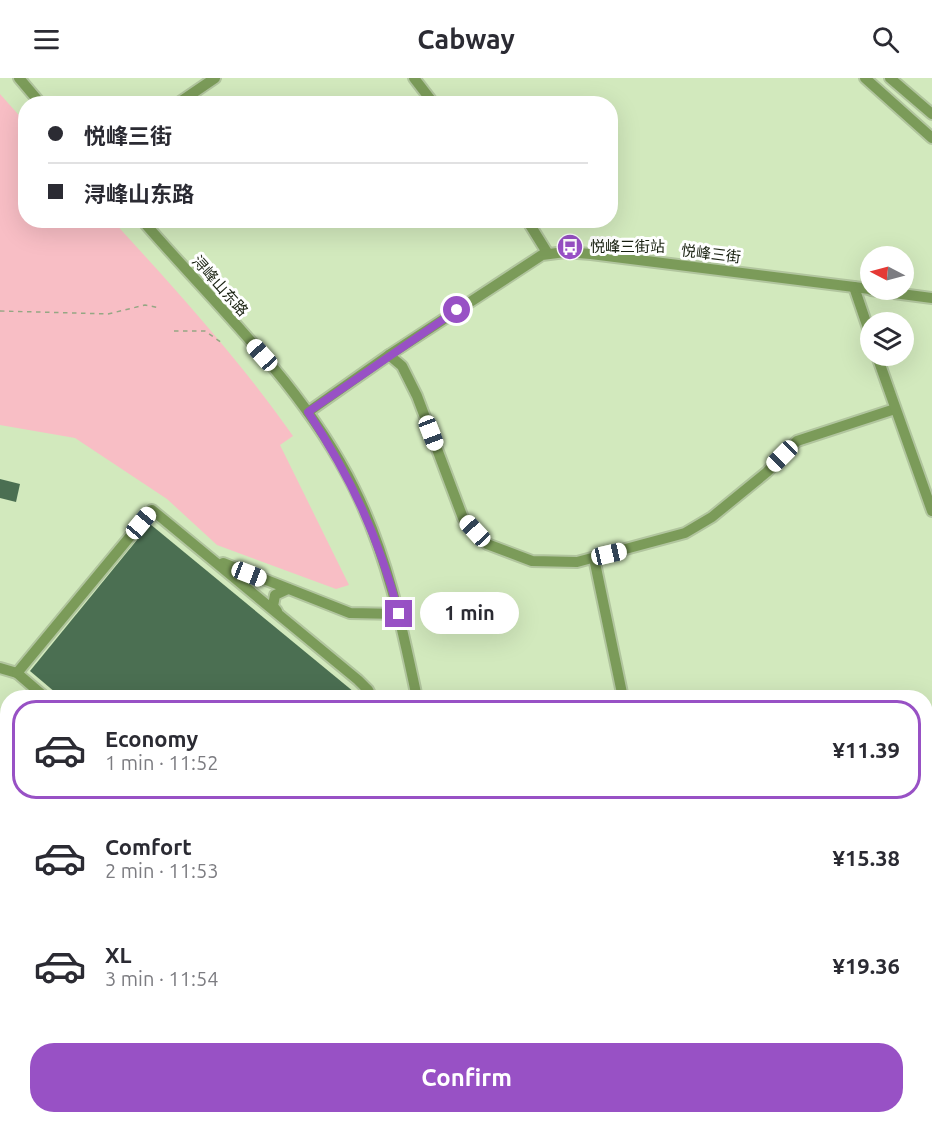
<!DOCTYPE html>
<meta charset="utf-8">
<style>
:root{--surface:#fff;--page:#f2f2f3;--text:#2b2b33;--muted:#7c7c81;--line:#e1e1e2;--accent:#9851c5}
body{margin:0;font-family:Ubuntu,"Noto Sans SC",sans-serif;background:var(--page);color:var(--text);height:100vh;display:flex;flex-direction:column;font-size:22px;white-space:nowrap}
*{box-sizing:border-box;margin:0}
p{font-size:20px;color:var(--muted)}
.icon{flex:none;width:33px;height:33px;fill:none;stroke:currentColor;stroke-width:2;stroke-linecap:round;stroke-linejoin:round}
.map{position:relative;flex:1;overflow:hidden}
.side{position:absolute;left:0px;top:612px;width:933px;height:434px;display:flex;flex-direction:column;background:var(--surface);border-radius:24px 24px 0 0;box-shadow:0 6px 24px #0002}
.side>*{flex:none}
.top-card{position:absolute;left:18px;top:18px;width:600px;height:132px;border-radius:24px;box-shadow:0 6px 24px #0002;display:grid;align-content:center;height:132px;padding:0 30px;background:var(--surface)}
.needle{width:39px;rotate:276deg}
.controls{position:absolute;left:860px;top:168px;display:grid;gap:12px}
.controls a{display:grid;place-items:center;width:54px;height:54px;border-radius:50%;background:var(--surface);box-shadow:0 6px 24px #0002;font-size:30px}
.end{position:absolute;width:27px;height:27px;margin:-14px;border:8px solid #9851c5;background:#fff;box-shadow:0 0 0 3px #fff}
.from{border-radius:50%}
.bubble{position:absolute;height:42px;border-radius:21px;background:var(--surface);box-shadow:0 6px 24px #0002;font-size:20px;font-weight:600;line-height:42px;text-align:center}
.car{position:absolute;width:18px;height:36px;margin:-18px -9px;border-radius:8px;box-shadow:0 0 4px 2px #0007;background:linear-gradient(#fff 24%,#345 0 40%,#fff 0 76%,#345 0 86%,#fff 0)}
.top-card b{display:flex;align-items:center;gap:21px;height:57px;font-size:22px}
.top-card b+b{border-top:2px solid var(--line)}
.top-card i{width:15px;height:15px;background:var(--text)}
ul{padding:10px 0 0;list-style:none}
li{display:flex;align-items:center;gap:18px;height:99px;margin:0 12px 9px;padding:0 18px;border:3px solid transparent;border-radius:24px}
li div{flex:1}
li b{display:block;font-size:22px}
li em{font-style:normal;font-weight:600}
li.on{border-color:var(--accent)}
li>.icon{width:54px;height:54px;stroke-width:1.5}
.action{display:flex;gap:12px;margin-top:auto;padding:12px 30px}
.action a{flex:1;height:69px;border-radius:24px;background:var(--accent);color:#fff;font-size:24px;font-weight:600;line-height:69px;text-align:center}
header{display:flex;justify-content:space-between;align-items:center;height:78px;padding:0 30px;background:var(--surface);font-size:27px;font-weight:600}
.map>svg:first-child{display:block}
.green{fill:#f8bec5}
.water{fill:#1f86de;stroke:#1d68a0;stroke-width:1.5}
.building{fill:#4b6f52}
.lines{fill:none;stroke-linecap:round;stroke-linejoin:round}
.minor-casing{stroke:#b1c59e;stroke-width:14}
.path{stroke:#95a784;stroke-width:1.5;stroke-dasharray:4.5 4.5;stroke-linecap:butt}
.minor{stroke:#7b9b59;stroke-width:10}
.route{stroke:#9851c5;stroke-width:8}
.labels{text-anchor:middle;stroke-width:6;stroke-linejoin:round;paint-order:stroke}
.poi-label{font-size:15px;fill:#192111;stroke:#fff;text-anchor:start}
.street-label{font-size:15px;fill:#192111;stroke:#fff}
</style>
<header><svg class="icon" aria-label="menu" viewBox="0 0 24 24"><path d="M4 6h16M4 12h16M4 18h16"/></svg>Cabway<svg class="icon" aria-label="search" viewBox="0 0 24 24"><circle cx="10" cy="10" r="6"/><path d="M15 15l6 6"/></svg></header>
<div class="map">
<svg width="932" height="1045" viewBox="0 0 932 1045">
<rect width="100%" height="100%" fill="#d2e9bd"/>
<g class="green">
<path d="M0,16l25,28 1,98 87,1c63,69 126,138 180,215l-13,9 69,140 -13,4 -119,-44 -50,-46 -92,-61 -75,-13z"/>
<path d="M0,663l8,1v374h487l3,7h-498z"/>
</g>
<g class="water">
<path d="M926,758l6,3v152h-6z"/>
<path d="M534,1038h132l2,7h-130z"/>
<path d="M678,1038h133v7h-131z"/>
</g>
<g class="building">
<path d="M0,401l20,5 -4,18 -16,-4z"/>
<path d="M150,446l204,168 1,6h-293l-32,-27z"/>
</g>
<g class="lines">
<g class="minor-casing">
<g id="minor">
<path d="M19,0l22,26"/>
<path d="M414,0l20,26"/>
<path d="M865,0l67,60"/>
<path d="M890,0l42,36"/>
<path d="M177,26l38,-26"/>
<path d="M142,142c74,86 161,165 212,268 33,66 48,138 63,210"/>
<path d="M527,142l21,34"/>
<path d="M854,209l16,47"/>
<path d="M871,212l61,8"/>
<path d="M389,277l13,11 15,30 46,122 24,26 45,17 45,1 108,-29 27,-16 55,-45 30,-31 98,-32"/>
<path d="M877,278l55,155"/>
<path d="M308,334l81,-57 153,-100 23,-3 26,2 279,35"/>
<path d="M594,480l29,140"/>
<path d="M223,485l127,50 49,1"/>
<path d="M277,533l-4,-5 2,-11 13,-6"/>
<path d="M0,590l17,5"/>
<path d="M46,620l-29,-25 135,-163 206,170 10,10 4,8"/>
<path d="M926,728h6"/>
<path d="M926,739h6"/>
<path d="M926,947l6,-6"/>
<path d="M511,1038l3,7"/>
</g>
</g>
<g class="path">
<path d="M0,233l108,3 37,-9 15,3"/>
<path d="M174,253h31l17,12"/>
</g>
<use href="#minor" class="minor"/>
</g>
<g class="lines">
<path class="route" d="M399,536c-21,-78 -47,-135 -91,-202l149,-102"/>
</g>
<defs>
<g id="bus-disc" transform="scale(1.35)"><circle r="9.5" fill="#9851c5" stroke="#fff"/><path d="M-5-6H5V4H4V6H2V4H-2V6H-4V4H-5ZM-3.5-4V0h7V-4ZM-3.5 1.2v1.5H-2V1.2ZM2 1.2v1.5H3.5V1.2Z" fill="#fff"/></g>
</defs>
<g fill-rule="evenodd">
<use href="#bus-disc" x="570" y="169"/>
</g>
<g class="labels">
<g class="poi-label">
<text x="590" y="174">悦峰三街站</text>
</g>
<g class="street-label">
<text transform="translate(711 176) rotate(7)" y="5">悦峰三街</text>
<text transform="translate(220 208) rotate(48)" y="5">浔峰山东路</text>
</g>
</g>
</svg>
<div class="controls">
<a><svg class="needle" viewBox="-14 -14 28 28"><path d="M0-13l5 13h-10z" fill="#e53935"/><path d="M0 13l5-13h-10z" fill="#7c7c81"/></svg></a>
<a><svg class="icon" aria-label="layers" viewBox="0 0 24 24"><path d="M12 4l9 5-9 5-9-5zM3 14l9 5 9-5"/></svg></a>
</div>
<i class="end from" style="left:457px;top:232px"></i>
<i class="end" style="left:399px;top:536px"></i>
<div class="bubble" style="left:420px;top:514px;width:99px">1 min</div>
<i class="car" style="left:262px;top:277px;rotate:318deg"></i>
<i class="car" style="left:431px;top:355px;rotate:159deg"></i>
<i class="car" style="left:782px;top:378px;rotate:225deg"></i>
<i class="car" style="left:141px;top:445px;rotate:40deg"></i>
<i class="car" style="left:475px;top:453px;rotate:317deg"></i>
<i class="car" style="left:609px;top:476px;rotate:77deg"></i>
<i class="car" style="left:249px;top:496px;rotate:111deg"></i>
<div class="top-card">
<b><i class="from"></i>悦峰三街</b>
<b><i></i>浔峰山东路</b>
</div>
<section class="side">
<ul>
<li class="on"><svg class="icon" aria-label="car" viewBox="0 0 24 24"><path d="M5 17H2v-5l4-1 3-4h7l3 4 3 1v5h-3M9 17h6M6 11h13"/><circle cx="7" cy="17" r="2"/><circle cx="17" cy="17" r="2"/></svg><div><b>Economy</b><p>1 min · 11:52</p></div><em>¥11.39</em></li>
<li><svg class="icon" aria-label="car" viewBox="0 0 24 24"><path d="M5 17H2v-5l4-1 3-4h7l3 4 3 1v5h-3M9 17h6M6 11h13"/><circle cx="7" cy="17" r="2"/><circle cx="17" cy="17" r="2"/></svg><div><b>Comfort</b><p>2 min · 11:53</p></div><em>¥15.38</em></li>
<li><svg class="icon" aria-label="car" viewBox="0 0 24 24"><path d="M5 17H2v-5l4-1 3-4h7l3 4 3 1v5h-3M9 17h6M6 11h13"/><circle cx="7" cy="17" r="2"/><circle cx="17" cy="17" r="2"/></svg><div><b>XL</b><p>3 min · 11:54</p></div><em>¥19.36</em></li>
</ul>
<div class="action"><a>Confirm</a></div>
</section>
</div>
